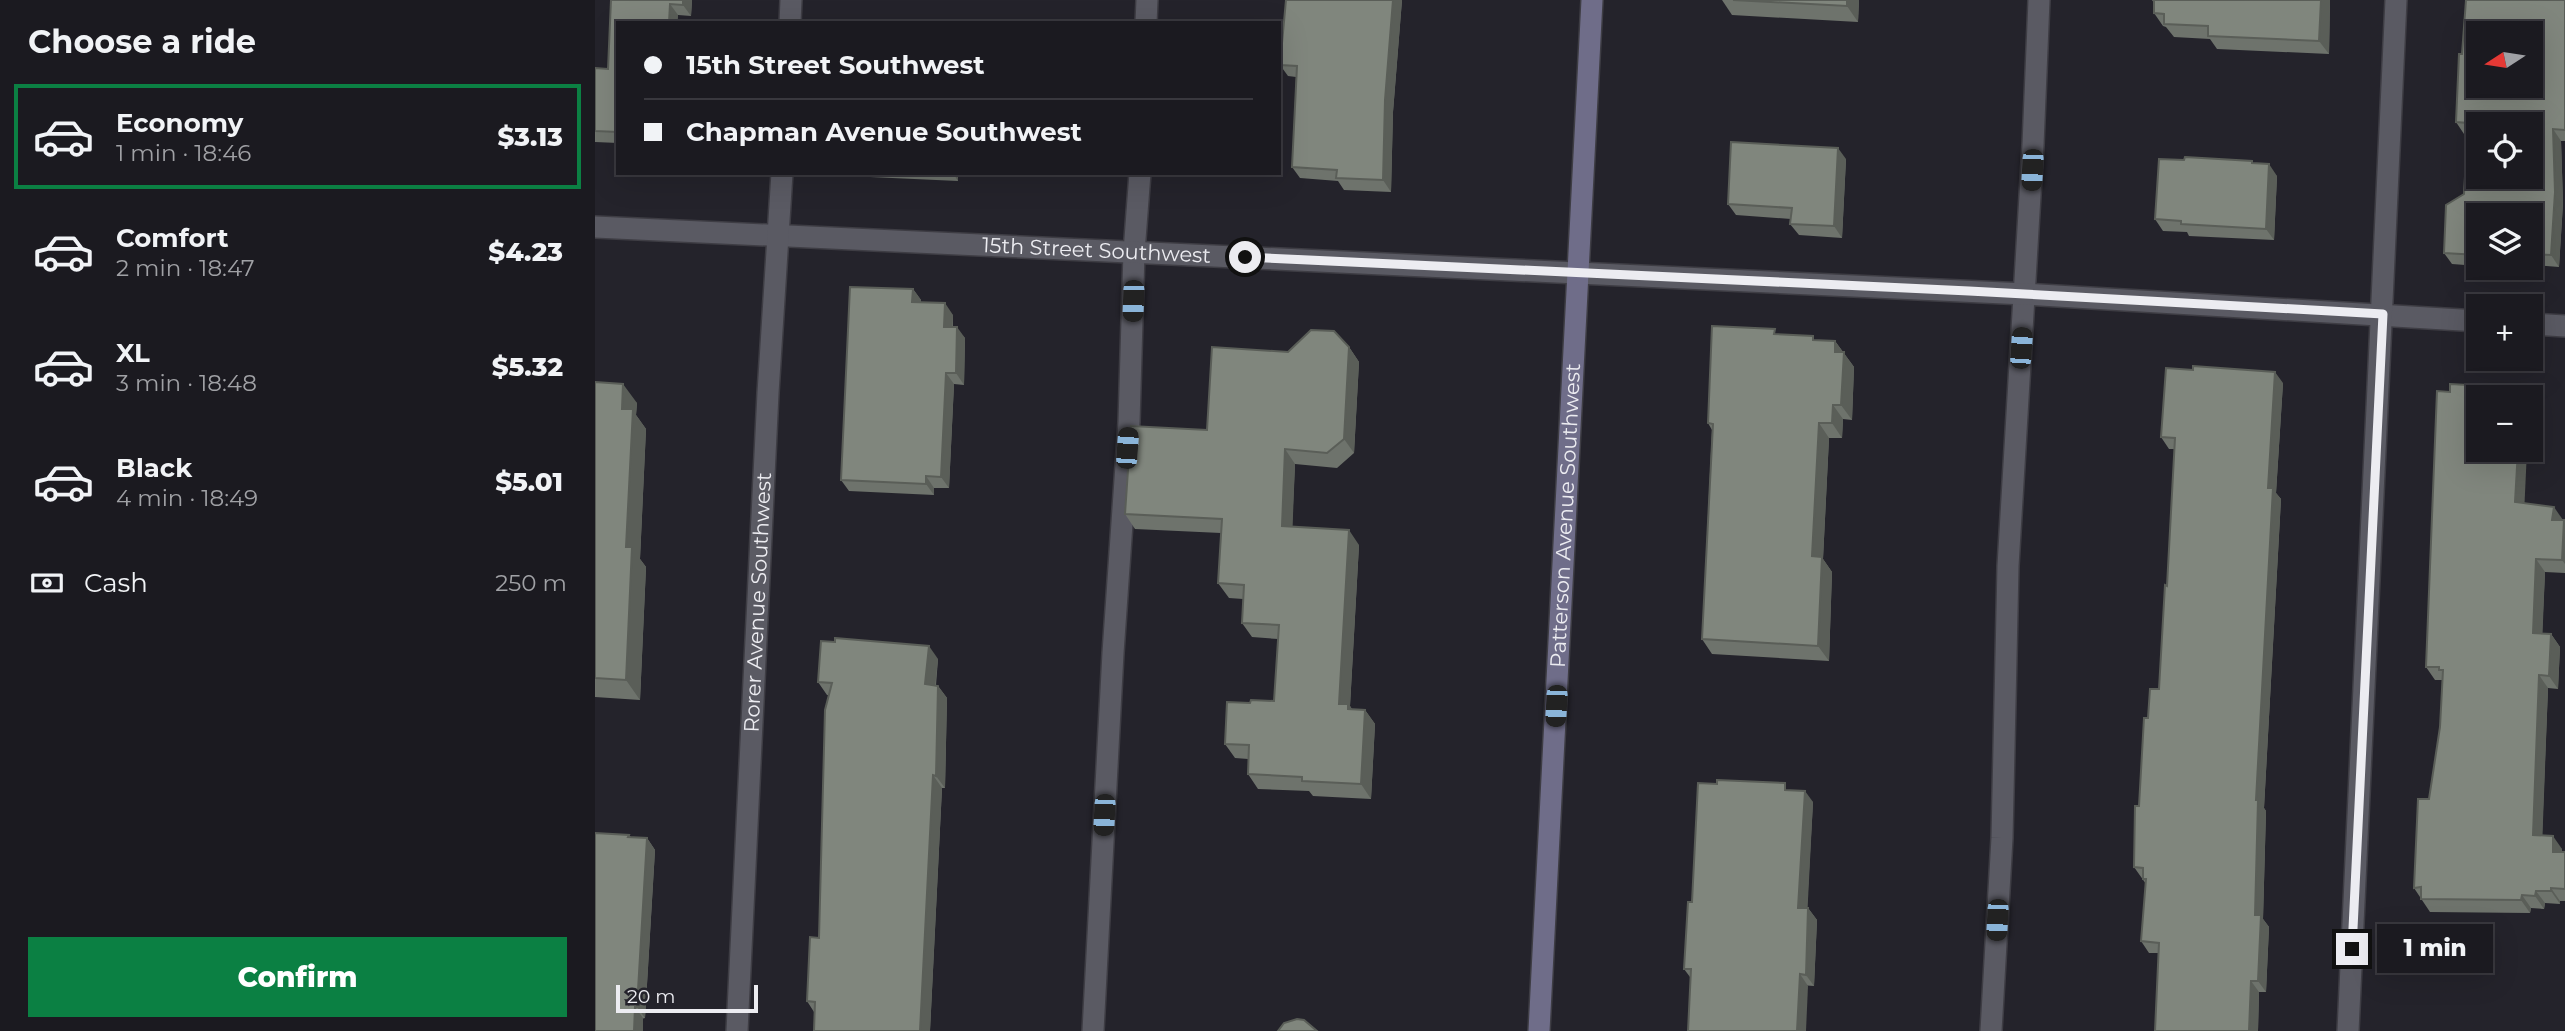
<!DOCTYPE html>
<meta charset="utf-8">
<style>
:root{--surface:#1b1a20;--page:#242329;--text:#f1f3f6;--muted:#a0a1a5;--line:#39383e;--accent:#0b8043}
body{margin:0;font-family:Montserrat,sans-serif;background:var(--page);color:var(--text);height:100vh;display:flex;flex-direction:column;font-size:26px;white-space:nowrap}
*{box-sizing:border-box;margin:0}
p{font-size:23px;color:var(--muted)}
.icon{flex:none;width:38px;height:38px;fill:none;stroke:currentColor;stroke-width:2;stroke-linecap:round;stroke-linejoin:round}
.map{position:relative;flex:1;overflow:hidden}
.sheet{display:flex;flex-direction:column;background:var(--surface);width:595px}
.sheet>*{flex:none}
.guide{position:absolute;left:21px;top:21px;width:665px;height:154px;border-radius:0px;box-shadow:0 7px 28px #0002,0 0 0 2px var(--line);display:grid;align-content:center;height:154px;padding:0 28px;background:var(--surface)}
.needle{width:46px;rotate:258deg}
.tools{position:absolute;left:1871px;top:21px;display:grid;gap:14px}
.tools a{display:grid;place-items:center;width:77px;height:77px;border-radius:0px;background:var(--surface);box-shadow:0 7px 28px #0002,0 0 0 2px var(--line);font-size:35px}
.scale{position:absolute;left:21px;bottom:18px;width:142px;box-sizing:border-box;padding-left:7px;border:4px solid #ececf1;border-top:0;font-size:19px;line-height:24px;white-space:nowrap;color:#ececf1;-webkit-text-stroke:5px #24232b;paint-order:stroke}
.end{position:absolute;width:32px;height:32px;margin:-16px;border:9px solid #ececf1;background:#111;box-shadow:0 0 0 4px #111}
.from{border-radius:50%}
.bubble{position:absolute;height:49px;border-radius:0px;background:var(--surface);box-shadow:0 7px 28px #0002,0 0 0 2px var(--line);font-size:23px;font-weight:800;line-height:49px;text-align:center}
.car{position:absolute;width:21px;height:42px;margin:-21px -10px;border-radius:9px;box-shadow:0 0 5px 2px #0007;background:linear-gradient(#222 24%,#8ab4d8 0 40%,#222 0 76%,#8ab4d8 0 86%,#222 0)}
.guide b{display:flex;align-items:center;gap:24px;height:66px;font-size:26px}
.guide b+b{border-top:2px solid var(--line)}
.guide i{width:18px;height:18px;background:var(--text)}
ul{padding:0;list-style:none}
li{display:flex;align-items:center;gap:21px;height:105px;margin:0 14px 10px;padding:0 14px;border:4px solid transparent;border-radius:0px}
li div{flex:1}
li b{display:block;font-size:26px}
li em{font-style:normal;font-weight:800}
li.on{border-color:var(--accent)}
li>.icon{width:63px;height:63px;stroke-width:1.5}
h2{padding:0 28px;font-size:32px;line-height:84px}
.pay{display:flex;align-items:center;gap:18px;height:77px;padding:0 28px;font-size:26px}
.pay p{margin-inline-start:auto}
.primary-button{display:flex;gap:14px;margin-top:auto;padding:14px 28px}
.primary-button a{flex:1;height:80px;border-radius:0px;background:var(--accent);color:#fff;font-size:28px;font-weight:800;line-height:80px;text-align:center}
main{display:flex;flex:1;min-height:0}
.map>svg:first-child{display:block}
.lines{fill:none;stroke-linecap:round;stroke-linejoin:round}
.lane-casing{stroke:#3e3d44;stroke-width:24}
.street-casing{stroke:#3e3d44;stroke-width:24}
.secondary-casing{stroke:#3e3d44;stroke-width:24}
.lane{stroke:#5a5a63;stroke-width:21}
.street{stroke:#5a5a63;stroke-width:21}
.secondary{stroke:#6f6d89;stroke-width:21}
.wall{fill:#6e736c}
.shaded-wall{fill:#5a5e58}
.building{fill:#80867d;stroke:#5a5e58;stroke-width:2;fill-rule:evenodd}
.route{stroke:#ececf1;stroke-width:9}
.labels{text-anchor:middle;stroke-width:7;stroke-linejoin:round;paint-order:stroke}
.street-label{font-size:21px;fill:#ececf1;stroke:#24232b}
</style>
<main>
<section class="sheet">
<h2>Choose a ride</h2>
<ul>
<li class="on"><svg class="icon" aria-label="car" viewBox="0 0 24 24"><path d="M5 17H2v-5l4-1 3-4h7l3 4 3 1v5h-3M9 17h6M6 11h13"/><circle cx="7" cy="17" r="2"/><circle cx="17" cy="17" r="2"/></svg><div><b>Economy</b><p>1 min · 18:46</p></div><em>$3.13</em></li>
<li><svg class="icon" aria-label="car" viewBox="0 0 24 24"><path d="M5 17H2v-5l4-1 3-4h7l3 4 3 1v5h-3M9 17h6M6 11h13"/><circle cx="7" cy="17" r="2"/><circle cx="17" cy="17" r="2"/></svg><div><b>Comfort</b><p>2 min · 18:47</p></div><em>$4.23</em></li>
<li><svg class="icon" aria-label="car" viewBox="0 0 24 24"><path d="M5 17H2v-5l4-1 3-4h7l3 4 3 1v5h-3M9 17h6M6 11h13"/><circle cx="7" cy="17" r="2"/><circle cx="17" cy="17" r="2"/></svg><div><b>XL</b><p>3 min · 18:48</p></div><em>$5.32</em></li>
<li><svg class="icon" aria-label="car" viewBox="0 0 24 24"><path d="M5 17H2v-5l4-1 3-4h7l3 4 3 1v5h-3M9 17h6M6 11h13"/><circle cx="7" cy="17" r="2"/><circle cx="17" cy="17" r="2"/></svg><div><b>Black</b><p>4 min · 18:49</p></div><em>$5.01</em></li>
</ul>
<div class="pay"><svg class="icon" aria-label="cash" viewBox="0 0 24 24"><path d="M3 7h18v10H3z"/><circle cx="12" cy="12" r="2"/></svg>Cash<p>250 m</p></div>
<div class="primary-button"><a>Confirm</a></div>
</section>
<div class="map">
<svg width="1970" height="1031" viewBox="0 0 1970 1031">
<rect width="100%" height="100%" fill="#24232b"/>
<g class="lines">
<g class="lane-casing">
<g id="lane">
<path d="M551,23l1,-23"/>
<path d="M498,1031l20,-378 16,-231 5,-170 6,-79"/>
<path d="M1396,1031l11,-193 6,-272 25,-421 6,-145"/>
</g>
</g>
<g class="street-casing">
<g id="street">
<path d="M195,23l1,-23"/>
<path id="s1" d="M0,227l1430,67 453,27"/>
<path d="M1936,324l34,2"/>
<path id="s2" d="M142,1031l31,-638 14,-220"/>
<path d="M1753,1031l48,-1031"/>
</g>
</g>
<g class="secondary-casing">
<g id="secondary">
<path id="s3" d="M944,1031l53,-1031"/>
</g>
</g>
<use href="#lane" class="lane"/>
<use href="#street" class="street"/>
<use href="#secondary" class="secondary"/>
</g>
<g class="wall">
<path d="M16,0h81l-1,16 -13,-1 -1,8h-59v120l-23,-1v-74l13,1z"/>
<path d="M691,0h116l-9,112 -2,80 -47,-2 -6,-9 -38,-3 -8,-11 4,-90 -8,-1 -8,-11z"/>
<path d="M1127,0h137l-1,22 -126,-7z"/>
<path d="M1557,0h178l-1,54 -112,-5 -7,-10 -36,-2 -8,-10 -3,-1 -9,-13v-10z"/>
<path d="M1970,0v141h-4l2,62 -4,64 -26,-2 -1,3h-13h12v-53h-53v51l-26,-2 -8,-11 20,-59 3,-60h-3l-8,-12 6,-68z"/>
<path d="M1251,159l-4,79 -43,-3 -9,-11 1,-5 -55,-4 -8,-11z"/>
<path d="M1659,163l23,13 -3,64 -85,-4 -2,-4 -24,-1 -8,-12z"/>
<path d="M273,173h90v8l-88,-4z"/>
<path d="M318,289l8,11v3l32,12v12l12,11 -1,47 -10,-1 -5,104h-15v7l-85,-4 -8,-11z"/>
<path d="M1184,335l36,5 20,1 19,26 -2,53 -9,-1 -1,19h-13l-6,121 9,13 -3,89 -117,-7 -10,-15 10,-209 -4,-7z"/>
<path d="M754,347l10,15 -5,91 -17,15 -42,-4 -3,63 67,18 -9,161 2,3 13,1 10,14 -4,75 -58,-3 -4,-5 -51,-2 -10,-15v-15l-13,-1 -10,-14 25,-41 24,-2 4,-62 -26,-2 -10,-14 1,-24 -14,-1 -11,-15 3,-50 -86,-4 -10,-15 82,-84z"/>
<path d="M0,382l42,21 -1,12 10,14 -6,130 6,8 -6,133 -45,-3z"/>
<path d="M1688,383l-7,110 5,6 -17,309 2,3 -3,108 6,8 -3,65h-7l-1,39h-103l4,-78h-10l-8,-12 5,-57 -12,-17 14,-149 11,-29 8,-103 8,-137h-6l-8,-12z"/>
<path d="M1926,388l7,9h-50l46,107 41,18v51l-20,-1 -3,62h9l9,13 -2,42 -10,-1 -6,148 20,13v3h3v49h-5v3l-15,-1 -1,6 -13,-1 -1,5 -100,-1 -16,-24 15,-89 11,-72 3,-47h-8l-9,-13 24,-275z"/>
<path d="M240,642l103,17 -2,26 2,1 9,12 -2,90h-3l-12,243h-116v-19l-7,-11 12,-63 10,-243h-2l-9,-13z"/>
<path d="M1195,790l23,12 -6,106h1l9,12 -3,66 -124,-9 -6,-8 8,-67z"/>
<path d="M34,835l2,2 16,1 8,12 -10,168 -50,13z"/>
</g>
<g class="shaded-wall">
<path d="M88,0h9l-1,16 -8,-11z"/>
<path d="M798,0h9l-9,112 -2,80 -8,-12 2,-80z"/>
<path d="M1252,0h12l-1,22 -11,-16z"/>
<path d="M1726,0h9l-1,54 -10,-13z"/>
<path d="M75,4l8,11 -1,8h-8z"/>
<path d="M1958,129l8,12 2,62 -4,64 -8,-12z"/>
<path d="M1243,148l8,11 -4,79 -8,-12z"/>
<path d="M1674,164l8,12 -3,64 -8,-11z"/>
<path d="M358,173h5v8z"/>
<path d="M318,289l8,11 -1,14 -8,-12z"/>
<path d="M350,303l8,12 -1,23 -8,-11z"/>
<path d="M362,327l8,11 -1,47 -8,-12z"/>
<path d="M1240,341l19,26 -2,53 -11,-15 -6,-53z"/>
<path d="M754,347l10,15 -5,91 -10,-14z"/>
<path d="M1680,372l8,11 -7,110 5,6 -17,309 2,3 -3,108 6,8 -3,65 -8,-11 -3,-66 1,-115 12,-312z"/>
<path d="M351,373l8,11 -5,104 -8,-11z"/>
<path d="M28,384l14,19 -1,12 10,14 -6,130 6,8 -6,133 -14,-20v-133l-4,-138z"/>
<path d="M1926,388l7,9h-8z"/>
<path d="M1238,405l10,14 -1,19 -10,-15z"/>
<path d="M1224,423l10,15 -6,121 9,13 -3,89 -11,-15 -6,-90z"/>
<path d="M690,449l10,15 -3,77 -10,-15z"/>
<path d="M1923,450h9l-3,65 -9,-13z"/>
<path d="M331,476l8,12v7l-8,-11z"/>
<path d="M1959,507l9,13h-11z"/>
<path d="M1969,520l1,2v42l-3,-4z"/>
<path d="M754,530l10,15 -9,161 8,13 -19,-15z"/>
<path d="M1941,559l9,13 -3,74 -9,-13z"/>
<path d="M1956,634l9,13 -2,42 -9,-13z"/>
<path d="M334,646l9,13 -4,38 -9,-13z"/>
<path d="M1944,675l9,13 -6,160 -9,-13z"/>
<path d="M343,686l9,12 -2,90 -9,-12z"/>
<path d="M770,710l10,14 -4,75 -10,-15z"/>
<path d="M338,775l9,13 -12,243h-10z"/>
<path d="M1210,791l8,11 -6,117 -9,-11z"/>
<path d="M1958,836l9,13v15l-9,-12z"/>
<path d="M52,838l8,12 -10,168 -8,-11z"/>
<path d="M1956,888l9,13v3l-9,-13z"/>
<path d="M1941,891l9,12 -1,6 -9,-13z"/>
<path d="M1927,895l9,13 -1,5 -9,-13z"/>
<path d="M1213,908l9,12 -3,66 -8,-11z"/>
<path d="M1205,974l8,12 -2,45h-9z"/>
<path d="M1656,981l8,11 -1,39h-9z"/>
<path d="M40,1007l8,11v13h-9z"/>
</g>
<g class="building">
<path d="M16,0h72v5l-13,-1 -1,19h-51v109l-23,-1v-63l13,1z"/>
<path d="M691,0h107l-8,100 -2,80 -47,-2 1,-8 -45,-3 5,-101 -17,-1z"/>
<path d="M1138,0h114v6z"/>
<path d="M1559,0h167l-2,41 -111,-5v-10l-44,-2v-10l-10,-1z"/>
<path d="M1871,0h99v130l-12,-1 2,63 -4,63 -20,-1v-39h-53v40l-34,-2 2,-48 18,-11 4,-71 -12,-1 3,-68h3zM1883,33h53v53h-53zM1883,124h53v53h-53z"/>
<path d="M1136,142l107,6 -4,78 -44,-2 2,-16 -64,-4z"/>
<path d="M1590,157l67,4v2l17,1 -3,65 -85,-5v-3l-26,-2 4,-60 25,1z"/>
<path d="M255,287l63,2 -1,13 33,1 -1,24h13l-1,46h-10l-5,104 -15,-1v8l-85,-4z"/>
<path d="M1117,326l63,3 -1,5 39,2v4l22,1v11h9l-3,53h-8l-1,18h-13l-7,133 10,1 -4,89 -116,-7 11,-215 -5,-1z"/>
<path d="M716,330l23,1 15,16 -5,92 -17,14 -42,-4 -3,77 67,4 -10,174h9v5l17,1 -4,74 -59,-3v-4l-54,-3 1,-29 -24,-1 2,-42 23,1 1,-3 23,1 5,-76 -37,-2 2,-38 -26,-2 4,-64 -97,-5 6,-88 76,4 5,-83 76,5z"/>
<path d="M1598,366l82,6 -7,116h5l-17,312h2l-3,115h6l-3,66h-7l-2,50h-94l4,-88 -18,-2 5,-62h-3v-11l-9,-1 1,-61h4l5,-88h4l2,-29h9l6,-104 2,1 8,-148 -14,-1 5,-69 27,2z"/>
<path d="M0,382l28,2 -1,25h11l-7,138h6l-6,133 -31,-2z"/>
<path d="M1855,384l71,4 -1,9h-42v53h40l-3,52 39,5 -2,13h12l-2,40 -26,-1 -3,74 18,1 -2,42 -10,-1 -6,160 20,1v16h12v37l-14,-1v3h-15l-1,5 -13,-1 -1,5 -100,-1v-12l-7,1 4,-89h11l11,-72 3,-57h-4v-3h-13l11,-276 13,1z"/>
<path d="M240,638l94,8 -4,38 13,2 -2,90 -3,-1 -13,256h-106l1,-29 -8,-1 3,-64 9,1 6,-228 7,-27 -14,-1 3,-41 14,1z"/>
<path d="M1122,780l68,3v7l20,1 -7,117h10l-2,67 -6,-1 -3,57h-109l3,-62h-7l4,-67h4l6,-119 19,1z"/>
<path d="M0,833l34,2 -1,2 19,1 -10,169h-2l-1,24h-39z"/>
<path d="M702,1019l7,1 13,11h-39l6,-8z"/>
</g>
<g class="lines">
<path class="route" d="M650,257l724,34 414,23 -31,635"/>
</g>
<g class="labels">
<g class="street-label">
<text dy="7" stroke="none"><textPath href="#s1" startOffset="502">15th Street Southwest</textPath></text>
<text dy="7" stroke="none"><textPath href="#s3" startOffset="516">Patterson Avenue Southwest</textPath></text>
<text dy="7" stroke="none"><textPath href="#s2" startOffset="429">Rorer Avenue Southwest</textPath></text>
</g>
</g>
</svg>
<div class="tools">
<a><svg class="needle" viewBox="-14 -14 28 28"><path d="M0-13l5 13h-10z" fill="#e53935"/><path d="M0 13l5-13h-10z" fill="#a0a1a5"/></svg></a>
<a><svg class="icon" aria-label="locate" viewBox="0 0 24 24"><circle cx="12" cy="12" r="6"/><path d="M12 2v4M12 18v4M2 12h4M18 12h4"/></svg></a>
<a><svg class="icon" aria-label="layers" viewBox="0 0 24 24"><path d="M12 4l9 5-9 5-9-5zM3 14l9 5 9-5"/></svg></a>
<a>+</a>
<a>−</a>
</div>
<div class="scale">20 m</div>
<i class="end from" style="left:650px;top:257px"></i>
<i class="end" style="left:1757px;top:949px"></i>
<div class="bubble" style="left:1782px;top:924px;width:116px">1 min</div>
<i class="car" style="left:1437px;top:170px;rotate:183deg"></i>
<i class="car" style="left:538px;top:301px;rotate:182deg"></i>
<i class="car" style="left:1426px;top:348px;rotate:4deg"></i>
<i class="car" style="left:532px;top:448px;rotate:4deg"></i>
<i class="car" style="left:961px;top:706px;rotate:183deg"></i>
<i class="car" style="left:509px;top:815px;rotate:183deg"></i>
<i class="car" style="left:1402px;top:920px;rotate:183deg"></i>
<div class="guide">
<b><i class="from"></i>15th Street Southwest</b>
<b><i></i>Chapman Avenue Southwest</b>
</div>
</div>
</main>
